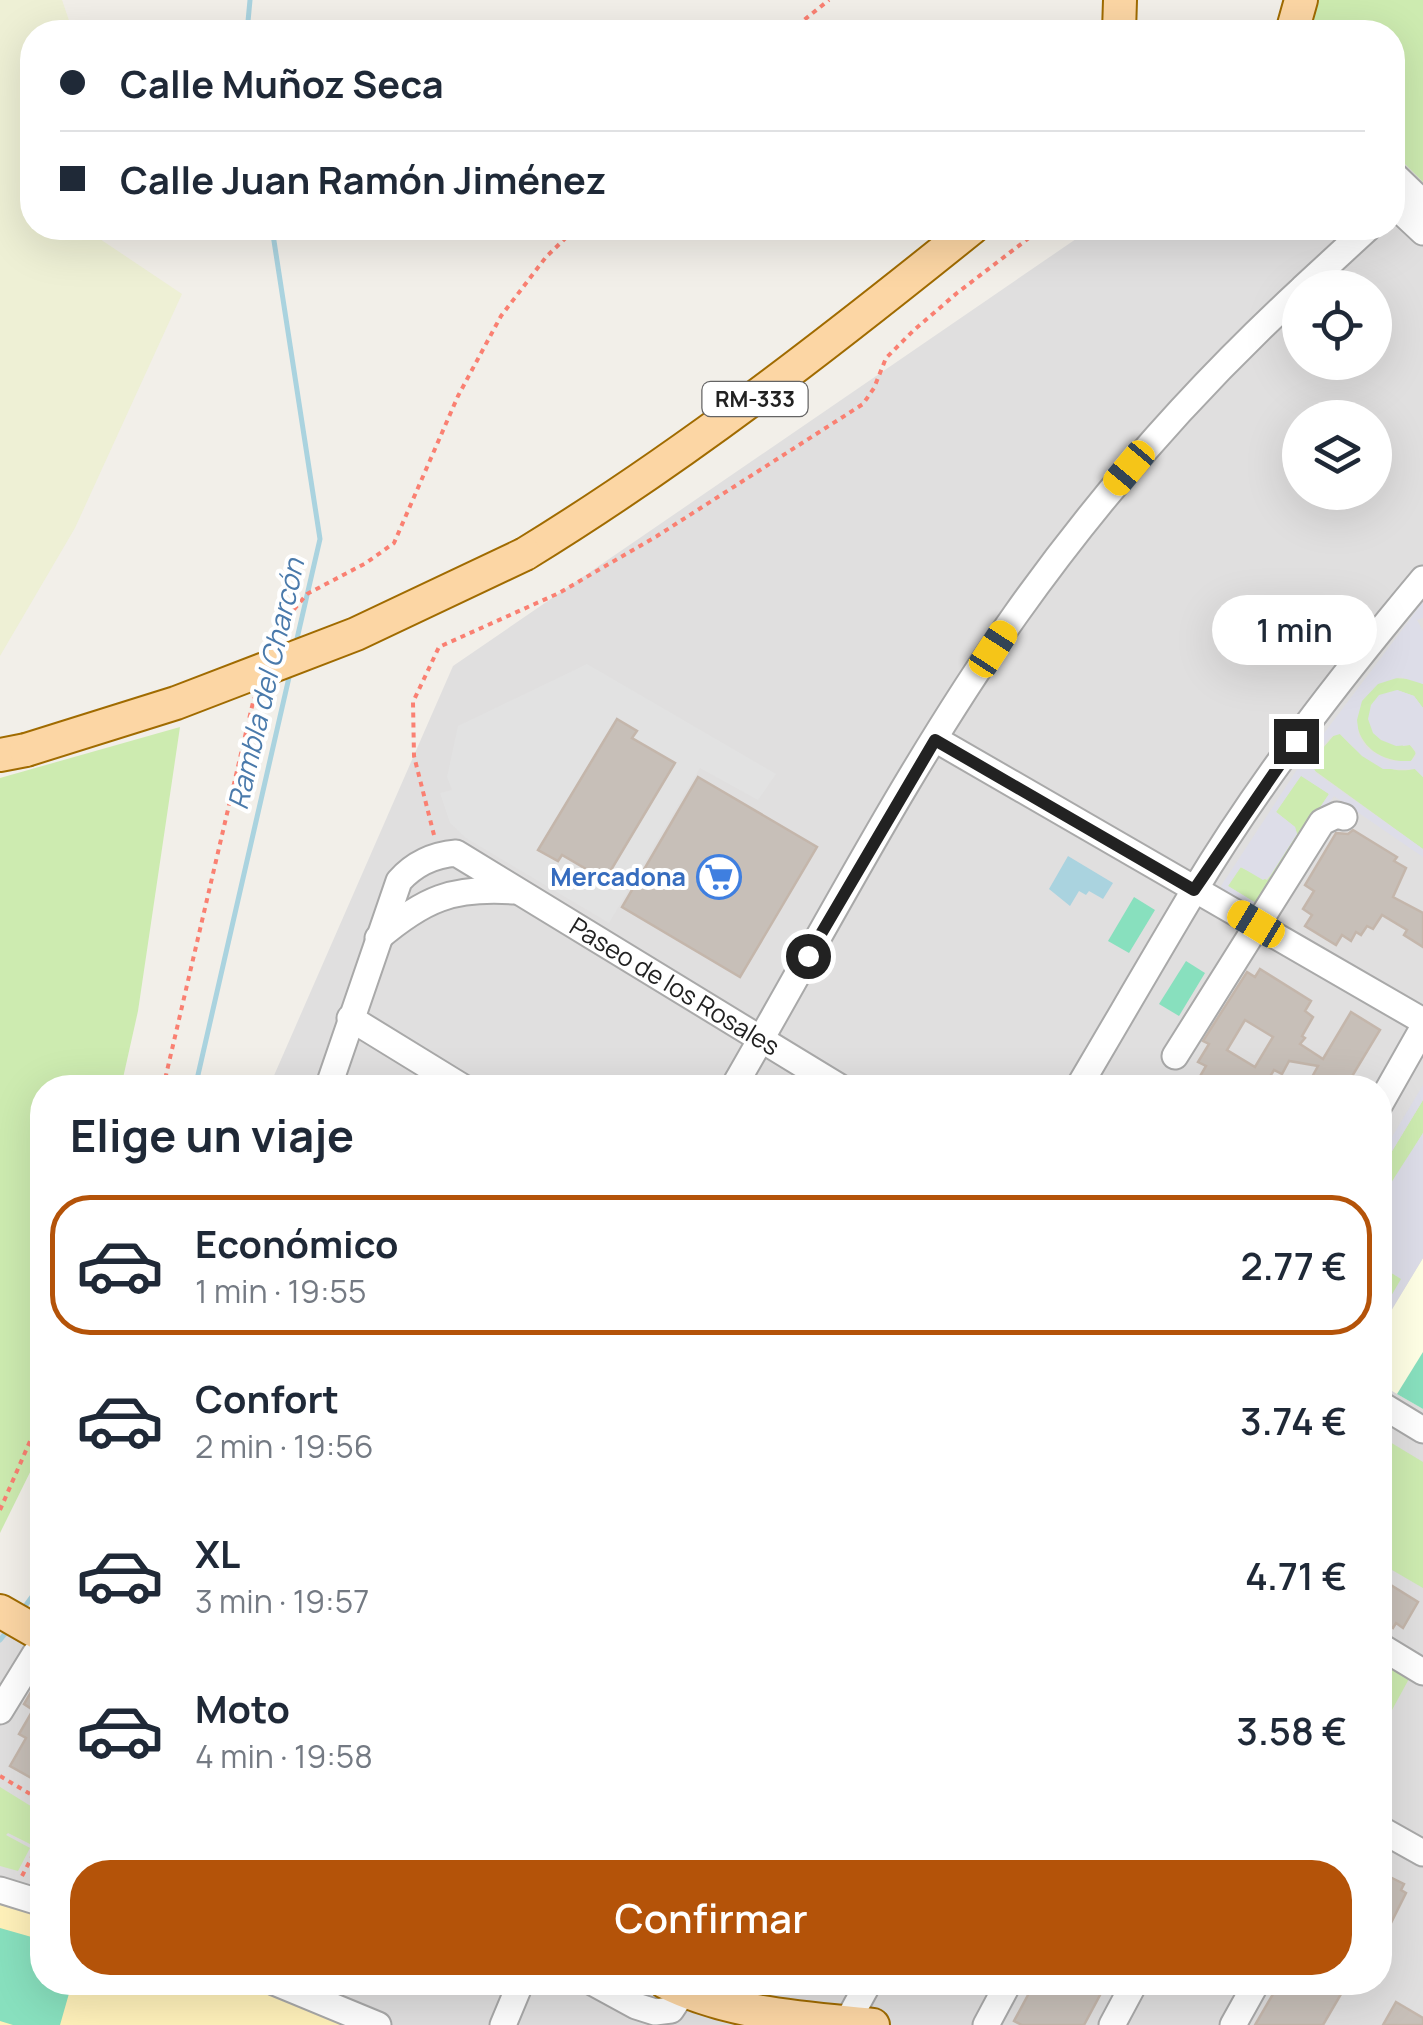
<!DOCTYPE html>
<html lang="es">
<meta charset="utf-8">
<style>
:root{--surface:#fff;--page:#f6f6f7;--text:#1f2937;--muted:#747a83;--line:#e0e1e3;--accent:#b45309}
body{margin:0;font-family:Manrope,sans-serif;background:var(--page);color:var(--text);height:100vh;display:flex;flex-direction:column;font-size:38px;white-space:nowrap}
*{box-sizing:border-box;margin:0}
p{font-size:32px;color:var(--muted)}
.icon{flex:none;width:55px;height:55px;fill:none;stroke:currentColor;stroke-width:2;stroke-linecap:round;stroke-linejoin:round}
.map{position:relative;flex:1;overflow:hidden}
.sheet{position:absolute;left:30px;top:1075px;width:1362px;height:920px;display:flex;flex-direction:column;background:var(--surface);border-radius:40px;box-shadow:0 10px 40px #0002}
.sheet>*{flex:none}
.hud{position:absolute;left:20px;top:20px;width:1385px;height:220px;border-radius:40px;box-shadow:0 10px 40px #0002;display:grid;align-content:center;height:220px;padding:0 40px;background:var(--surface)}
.fabs{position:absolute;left:1282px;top:270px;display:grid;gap:20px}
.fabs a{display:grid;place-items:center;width:110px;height:110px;border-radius:50%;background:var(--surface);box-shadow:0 10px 40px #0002;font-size:50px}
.end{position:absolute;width:45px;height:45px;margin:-22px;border:12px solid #222;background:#fff;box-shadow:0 0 0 5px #fff}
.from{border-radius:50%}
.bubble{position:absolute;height:70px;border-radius:35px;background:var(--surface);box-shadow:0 10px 40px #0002;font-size:32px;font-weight:600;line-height:70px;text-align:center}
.car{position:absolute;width:30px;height:60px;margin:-30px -15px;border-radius:12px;box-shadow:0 0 8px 2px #0007;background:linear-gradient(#f5c518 24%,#345 0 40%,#f5c518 0 76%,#345 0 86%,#f5c518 0)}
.hud b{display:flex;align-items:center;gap:35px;height:95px;font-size:38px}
.hud b+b{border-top:2px solid var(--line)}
.hud i{width:25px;height:25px;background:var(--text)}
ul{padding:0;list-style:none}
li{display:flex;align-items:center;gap:30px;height:140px;margin:0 20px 15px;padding:0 20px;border:5px solid transparent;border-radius:40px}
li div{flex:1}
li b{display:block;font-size:38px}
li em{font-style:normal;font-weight:600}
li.active{border-color:var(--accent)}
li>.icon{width:90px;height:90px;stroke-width:1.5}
h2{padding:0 40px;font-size:45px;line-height:120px}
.cta{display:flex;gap:20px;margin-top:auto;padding:20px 40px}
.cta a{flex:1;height:115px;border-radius:40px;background:var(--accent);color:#fff;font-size:40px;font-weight:600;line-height:115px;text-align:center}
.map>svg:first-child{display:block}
.residential{fill:#e0dfdf;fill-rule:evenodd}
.education{fill:#ffffe5}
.farmland{fill:#eef0d5}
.grass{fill:#cdebb0}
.sand{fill:#fff1ba}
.pitch{fill:#88e0be}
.parking{fill:#e2e2e2}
.plaza{fill:#dddde8;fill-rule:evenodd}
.water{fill:#aad3df}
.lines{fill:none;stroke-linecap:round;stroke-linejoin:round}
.stream{stroke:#aad3df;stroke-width:5}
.building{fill:#c7bfb8;stroke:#c4b6ab;stroke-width:2.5;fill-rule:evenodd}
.minor-casing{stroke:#a9a9a9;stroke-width:29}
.major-casing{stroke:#a06b00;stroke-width:36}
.path{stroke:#fa8072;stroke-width:4;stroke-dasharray:5 5;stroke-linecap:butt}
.minor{stroke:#fff;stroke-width:25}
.major{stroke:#fcd6a4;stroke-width:32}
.major-bridge-casing{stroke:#a06b00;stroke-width:36;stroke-linecap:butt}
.major-bridge{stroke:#fcd6a4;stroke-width:32}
.route{stroke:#222;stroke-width:12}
.labels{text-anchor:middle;stroke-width:8;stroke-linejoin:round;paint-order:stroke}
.shield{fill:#fff;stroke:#646464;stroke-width:2.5}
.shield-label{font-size:22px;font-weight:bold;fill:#222}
.shop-label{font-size:25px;font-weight:bold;fill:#366cbe;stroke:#fff;text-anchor:end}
.street-label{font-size:25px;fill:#222;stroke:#fff}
.water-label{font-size:28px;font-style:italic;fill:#4a7aab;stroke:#fff}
</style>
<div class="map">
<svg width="1423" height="2025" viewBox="0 0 1423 2025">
<rect width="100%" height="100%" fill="#f2efe9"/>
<g class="residential">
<path d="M1393,127l30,30v1868h-1037l-135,-42 1129,-1v-894l-1111,-1 184,-421 639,-438h300zM1300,288h75v74h-75zM1300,418h75v74h-75z"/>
<path d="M0,1594l38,20 4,-8v310l-42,-13z"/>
</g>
<path class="education" d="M1423,1258v151l-43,-25v-55z"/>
<path class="farmland" d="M0,0h62l11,32h-41v196h62l-3,5 91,61 -107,234 -75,128z"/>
<g class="grass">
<path d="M1319,0h104v182l-30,-30 -1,-120h-84z"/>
<path d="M1393,678l18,1 12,5v24l-9,-12 -17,-6 6,56 7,-1 6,8 -5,8c-61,4 -76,-69 -18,-83z"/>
<path d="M180,727l-42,284 -17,76 -79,1v360l-42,85v-755z"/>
<path d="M1335,734h5c20,21 43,42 75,35l8,8v72l-112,-81v-6z"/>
<path d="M1301,775l28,19 -72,110 -29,-18 12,-19 27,13 3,-4 27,-42 -2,-7 -19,-15z"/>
<path d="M1423,1100v33l-41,68 -2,-30z"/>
<path d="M1385,1269l17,10 -22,36v-38z"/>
<path d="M1380,1436l43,26v126l-43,-25z"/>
<path d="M1380,1659l30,18 -30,55z"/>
<path d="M0,1787l42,26v12l-10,20 -24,-12 -2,2 24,13 -12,23 -18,-5z"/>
</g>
<path class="sand" d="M0,1899l42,13v70l206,1 106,42h-354z"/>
<g class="pitch">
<path d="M1134,897l21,13 -26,43 -21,-12z"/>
<path d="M1186,961l19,12 -26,43 -20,-12z"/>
<path d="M1423,1352v57l-26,-15z"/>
<path d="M0,1928l42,12v42l30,1 -12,42h-47l-13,-4z"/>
</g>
<path class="parking" d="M587,664l189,110 -18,26 -58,-32 -91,155 -143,-85 -16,-15 -10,-30 12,-3 -5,-13 11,-51z"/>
<g class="plaza">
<path d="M1423,602v16l-6,2 6,11v53l-23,-7 -22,7 -16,17 -5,19 2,16 8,13 23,12h21l5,-5 -1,-6 -5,-5 -14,1 -15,-6 -8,-7 -5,-14 3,-14 8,-10 18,-5 17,6 9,12v69l-8,-8h-32l-21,-13 -22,-22 -10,3 -19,25 5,11 107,76v8l-89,-61 -76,116 -31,-18 -6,-8 79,-121zM1301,776l28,18 -73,109 -28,-17 13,-19 22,13 7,-4 27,-42 -2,-7 -19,-15z"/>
<path d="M1423,1085v15l-43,71v-14z"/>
<path d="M1423,1133v125l-43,71v-14l21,-36 -16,-10 -5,8v-77z"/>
</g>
<path class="water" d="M1068,856l45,27 -10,16 -14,-8 -3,4 -7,-4 -9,15 -21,-17z"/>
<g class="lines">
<g class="stream">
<path d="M247,32l3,-32"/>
<path d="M272,228l48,311 -24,104"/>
<path d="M195,1088l95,-415"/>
<path d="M23,1609l19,-26"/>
<path d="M0,1640l8,-10"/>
</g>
</g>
<g class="building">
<path d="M617,719l20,12 -5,7 43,25 -70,117 -43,-25 -4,6 -20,-11z"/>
<path d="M698,777l119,70 -77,130 -118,-70z"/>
<path d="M1353,830l44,27 -3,4 12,7 -13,29 30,16v34l-19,-12 3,-5 -25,-15 -9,14 -6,-3 -6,9 -5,-3 -5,9 -9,-6 -6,10 -31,-19 7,-11 -9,-6 11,-18 -9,-6 31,-52 12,1z"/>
<path d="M1260,969l51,32 -6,10 8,6 -11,19 3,2 -5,6 23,15 28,-47 29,18 -35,58h-39l12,-22 -29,-5 -7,13 -8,-4 -11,18h-48l-16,-10 7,-12 -8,-4 11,-18 -6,-3 44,-69 8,5zM1245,1020l28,17 -18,30 -28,-17z"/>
<path d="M1386,1582l32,20 -15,26 -7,-5 -3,5 -13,-9v-27z"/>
<path d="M42,1673v111l-32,-18 16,-28 -7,-4 14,-24 -9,-6z"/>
<path d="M1390,1877l14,7 -3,6 5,3 -26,52v-66l8,4z"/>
<path d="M1035,1982h72l-23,43h-62l-8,-4z"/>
<path d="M1280,1982h52l12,7 -21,36h-68z"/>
<path d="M1396,2002l27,16v7h-40z"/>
</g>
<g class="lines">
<g class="minor-casing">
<g id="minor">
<path d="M1392,173l31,30"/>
<path d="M1392,203l31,29"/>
<path d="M1303,288l65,-60"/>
<path d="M935,739l488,282"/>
<path d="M378,938c46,-39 74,-51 135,-47"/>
<path d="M350,1018l114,70"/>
<path d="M1175,1056l147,-234 15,-7 7,2"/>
<path id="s1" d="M328,1088l71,-207c15,-17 34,-26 57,-28l385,235"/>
<path d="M733,1088c92,-159 177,-324 283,-474 83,-117 179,-226 284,-323"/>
<path d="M1078,1088c39,-66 77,-132 116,-197 66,-110 147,-214 229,-312"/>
<path d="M1380,1104l43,-76"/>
<path d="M1380,1404l43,26"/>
<path d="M1380,1646l43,26"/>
<path d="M0,1711l35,-57"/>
<path d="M1380,1829l43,24"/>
<path d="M0,1890l42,13"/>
<path d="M274,1982l104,43"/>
<path d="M592,1982l44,24 19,6 16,-2 12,-18"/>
<path d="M847,2022l22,-40"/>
<path d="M503,2025l18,-43"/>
<path d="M986,2025l23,-43"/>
<path d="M1112,2025l23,-43"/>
<path d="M1233,2025l24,-43"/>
</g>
</g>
<g class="major-casing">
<g id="major">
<path d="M1119,32l1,-32"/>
<path d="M1292,32l9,-32"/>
<path d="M525,554c158,-97 303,-210 447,-326"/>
<path d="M0,755l26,-5"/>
<path d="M0,1611l42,24"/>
<path d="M665,1982c63,32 139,36 208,43"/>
</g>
</g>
<g class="path">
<path d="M789,32l40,-32"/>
<path d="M268,640l39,-46 59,-31 28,-20 64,-147 43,-80 45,-59 30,-29"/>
<path d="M434,835l-20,-79 -1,-54 26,-55 120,-54 98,-57 206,-132 11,-16 12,-30 28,-28 43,-37 85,-65"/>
<path d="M163,1088l91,-390"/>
<path d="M0,1510l34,-78 8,-29"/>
<path d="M0,1776l42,25"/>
<path d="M22,1876l20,-38"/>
</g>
<use href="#minor" class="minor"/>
<use href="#major" class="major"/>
<g class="major-bridge-casing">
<path id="major-bridge" d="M26,750l150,-47 180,-69 169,-80"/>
</g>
<use href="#major-bridge" class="major-bridge"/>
</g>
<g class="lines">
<path class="route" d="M808,956l127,-216 259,150 102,-149"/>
</g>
<defs>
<g id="supermarket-ring" transform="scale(2.25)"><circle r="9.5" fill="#fff" stroke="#3f7fe0" stroke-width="1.5"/><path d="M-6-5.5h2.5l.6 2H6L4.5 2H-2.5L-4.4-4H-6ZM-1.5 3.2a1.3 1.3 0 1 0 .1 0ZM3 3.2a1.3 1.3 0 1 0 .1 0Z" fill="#3f7fe0"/></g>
</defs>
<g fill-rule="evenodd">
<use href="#supermarket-ring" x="719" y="877"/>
</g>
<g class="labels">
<rect class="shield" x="702.5" y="382" width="105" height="34" rx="8"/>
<g class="shield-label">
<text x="755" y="407">RM-333</text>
</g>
<g class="shop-label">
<text x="686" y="886">Mercadona</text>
</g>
<g class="street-label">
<text dy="9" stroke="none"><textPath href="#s1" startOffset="540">Paseo de los Rosales</textPath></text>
</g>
<g class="water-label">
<text transform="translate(266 684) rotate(-77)" y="10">Rambla del Charcón</text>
</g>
</g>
</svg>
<div class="fabs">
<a><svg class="icon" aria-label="locate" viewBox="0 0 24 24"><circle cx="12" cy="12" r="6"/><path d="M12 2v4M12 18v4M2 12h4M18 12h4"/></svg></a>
<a><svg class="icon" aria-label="layers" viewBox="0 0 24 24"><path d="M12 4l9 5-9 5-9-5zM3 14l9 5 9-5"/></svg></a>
</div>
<i class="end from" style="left:808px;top:956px"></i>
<i class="end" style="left:1296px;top:741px"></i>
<div class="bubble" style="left:1212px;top:595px;width:165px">1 min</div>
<i class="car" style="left:1129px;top:468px;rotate:220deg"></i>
<i class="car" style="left:993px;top:649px;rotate:33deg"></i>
<i class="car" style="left:1256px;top:924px;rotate:301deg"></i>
<div class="hud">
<b><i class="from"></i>Calle Muñoz Seca</b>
<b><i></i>Calle Juan Ramón Jiménez</b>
</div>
<section class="sheet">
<h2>Elige un viaje</h2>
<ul>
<li class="active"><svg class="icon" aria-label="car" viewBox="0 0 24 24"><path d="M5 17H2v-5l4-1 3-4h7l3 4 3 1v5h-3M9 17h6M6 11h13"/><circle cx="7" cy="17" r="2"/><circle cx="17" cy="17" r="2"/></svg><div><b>Económico</b><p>1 min · 19:55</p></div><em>2.77 €</em></li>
<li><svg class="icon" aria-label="car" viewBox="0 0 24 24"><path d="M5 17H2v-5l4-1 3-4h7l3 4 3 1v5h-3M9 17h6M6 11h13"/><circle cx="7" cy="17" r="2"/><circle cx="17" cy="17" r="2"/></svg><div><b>Confort</b><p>2 min · 19:56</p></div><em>3.74 €</em></li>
<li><svg class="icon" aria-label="car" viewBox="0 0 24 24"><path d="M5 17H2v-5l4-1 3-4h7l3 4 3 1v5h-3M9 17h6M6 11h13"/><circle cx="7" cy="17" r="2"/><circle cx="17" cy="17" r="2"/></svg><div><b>XL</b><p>3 min · 19:57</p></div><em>4.71 €</em></li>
<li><svg class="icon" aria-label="car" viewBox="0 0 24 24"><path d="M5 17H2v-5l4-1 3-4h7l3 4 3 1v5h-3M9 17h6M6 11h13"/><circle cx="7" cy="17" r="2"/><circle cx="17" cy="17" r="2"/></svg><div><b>Moto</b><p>4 min · 19:58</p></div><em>3.58 €</em></li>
</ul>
<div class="cta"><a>Confirmar</a></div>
</section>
</div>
